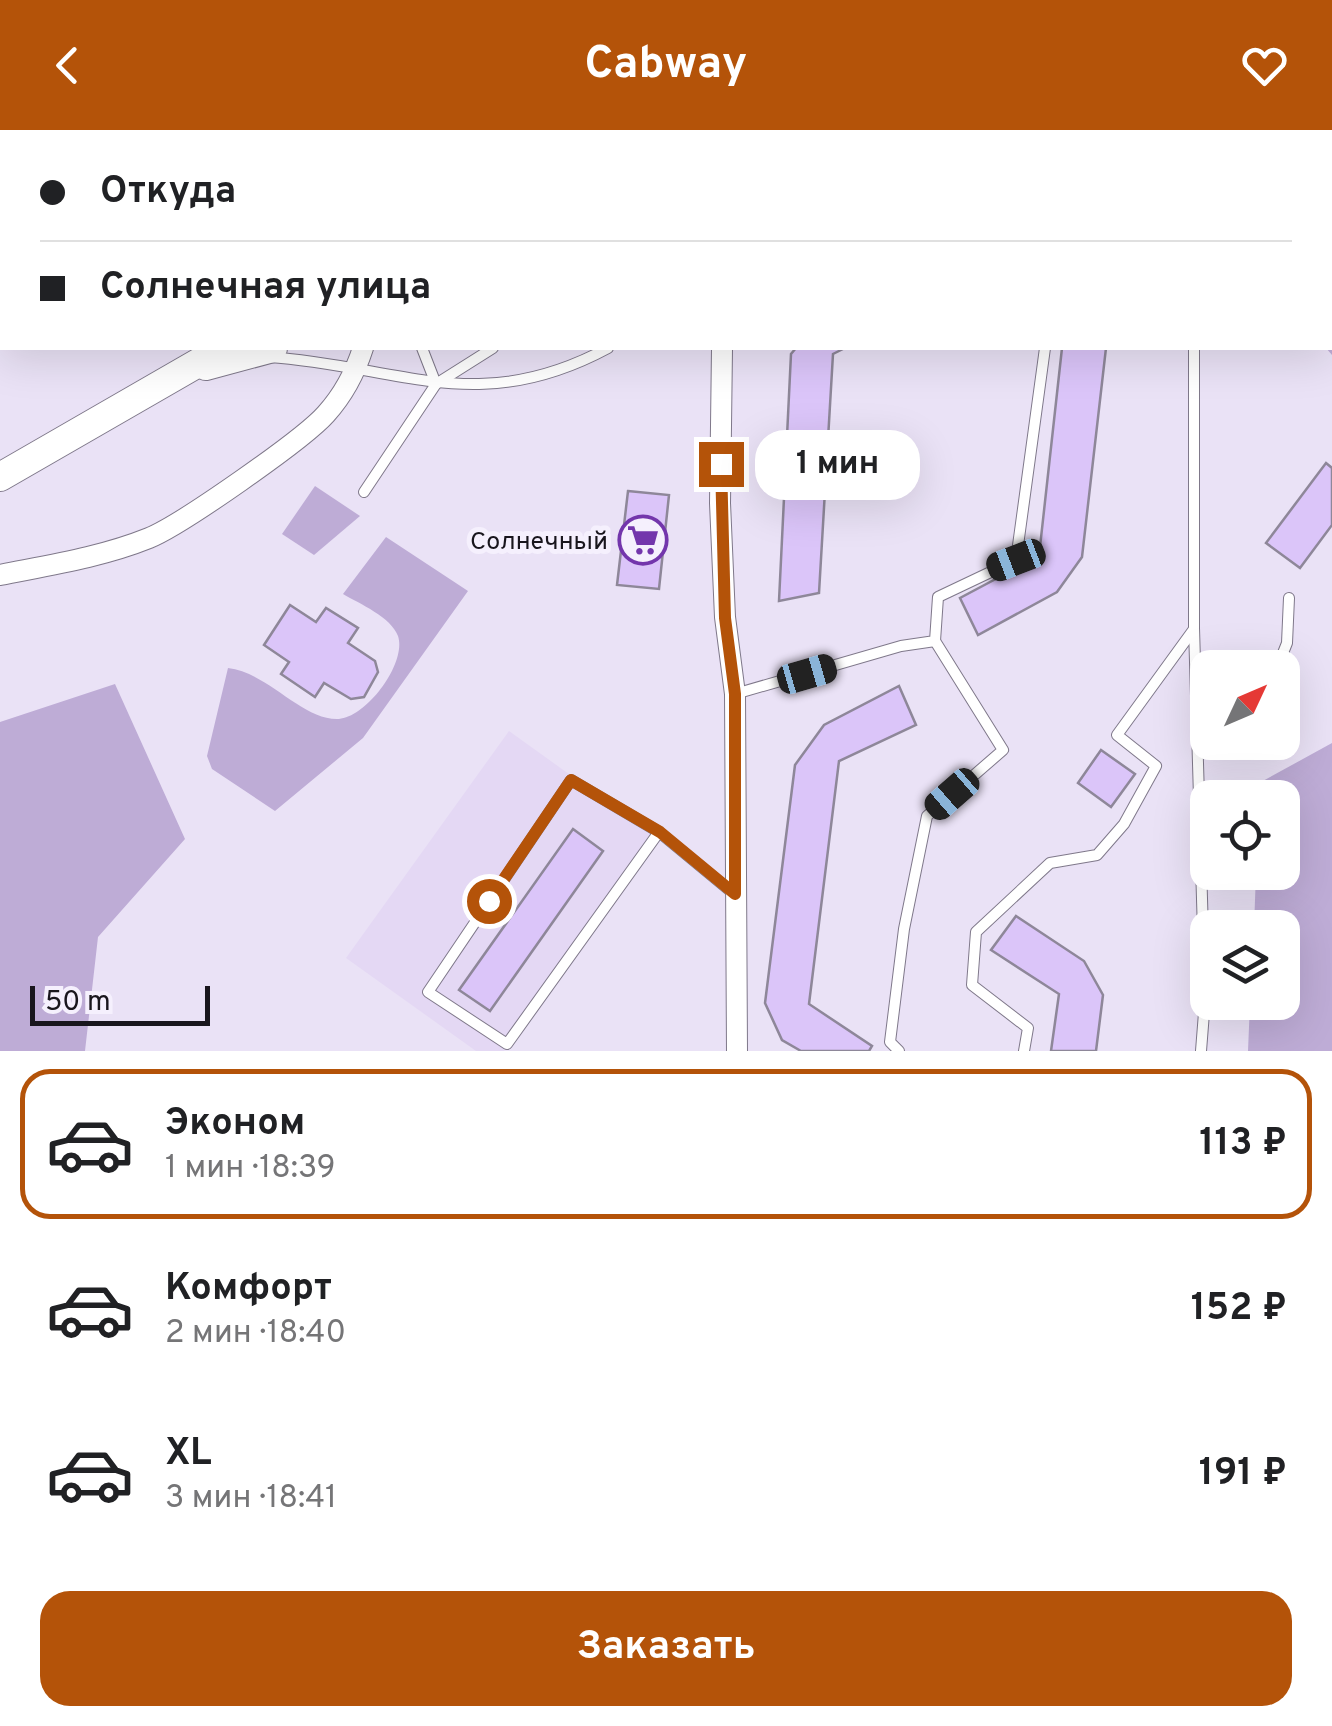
<!DOCTYPE html>
<html lang="ru">
<meta charset="utf-8">
<style>
:root{--surface:#fff;--page:#f2f2f2;--text:#202124;--muted:#757577;--line:#e0e0e0;--accent:#b45309}
body{margin:0;font-family:Overpass,sans-serif;background:var(--page);color:var(--text);height:100vh;display:flex;flex-direction:column;font-size:38px;white-space:nowrap}
*{box-sizing:border-box;margin:0}
p{font-size:32px;color:var(--muted)}
.icon{flex:none;width:55px;height:55px;fill:none;stroke:currentColor;stroke-width:2;stroke-linecap:round;stroke-linejoin:round}
.map{position:relative;height:921px;overflow:hidden}
.drawer{display:flex;flex-direction:column;background:var(--surface);flex:1}
.drawer>*{flex:none}
.hud{position:absolute;left:0px;top:0px;width:1332px;height:220px;box-shadow:0 10px 40px #0002;display:grid;align-content:center;height:220px;padding:0 40px;background:var(--surface)}
.needle{width:65px;rotate:46deg}
.tools{position:absolute;left:1190px;top:520px;display:grid;gap:20px}
.tools a{display:grid;place-items:center;width:110px;height:110px;border-radius:20px;background:var(--surface);box-shadow:0 10px 40px #0002;font-size:50px}
.scale{position:absolute;left:30px;bottom:25px;width:180px;box-sizing:border-box;padding-left:10px;border:5px solid #19161d;border-top:0;font-size:28px;line-height:35px;white-space:nowrap;color:#19161d;-webkit-text-stroke:8px #f5f0fd;paint-order:stroke}
.end{position:absolute;width:45px;height:45px;margin:-22px;border:12px solid #b45309;background:#fff;box-shadow:0 0 0 5px #fff}
.from{border-radius:50%}
.bubble{position:absolute;height:70px;border-radius:30px;background:var(--surface);box-shadow:0 10px 40px #0002;font-size:32px;font-weight:700;line-height:70px;text-align:center}
.car{position:absolute;width:30px;height:60px;margin:-30px -15px;border-radius:12px;box-shadow:0 0 8px 2px #0007;background:linear-gradient(#222 24%,#8ab4d8 0 40%,#222 0 76%,#8ab4d8 0 86%,#222 0)}
.hud b{display:flex;align-items:center;gap:35px;height:95px;font-size:38px}
.hud b+b{border-top:2px solid var(--line)}
.hud i{width:25px;height:25px;background:var(--text)}
ul{padding:18px 0 0;list-style:none}
li{display:flex;align-items:center;gap:30px;height:150px;margin:0 20px 15px;padding:0 20px;border:5px solid transparent;border-radius:30px}
li div{flex:1}
li b{display:block;font-size:38px}
li em{font-style:normal;font-weight:700}
li.active{border-color:var(--accent)}
li>.icon{width:90px;height:90px;stroke-width:1.5}
.cta{display:flex;gap:20px;margin-top:auto;padding:20px 40px}
.cta a{flex:1;height:115px;border-radius:30px;background:var(--accent);color:#fff;font-size:40px;font-weight:700;line-height:115px;text-align:center}
header{display:flex;justify-content:space-between;align-items:center;height:130px;padding:0 40px;background:var(--accent);color:#fff;font-size:45px;font-weight:700}
.map>svg:first-child{display:block}
.built{fill:#e4d8f4}
.green{fill:#beacd6}
.building{fill:#dbc5f9;stroke:#8e8799;stroke-width:2.5}
.lines{fill:none;stroke-linecap:round;stroke-linejoin:round}
.lane-casing{stroke:#7f788a;stroke-width:12}
.street-casing{stroke:#7f788a;stroke-width:22}
.secondary-casing{stroke:#7f788a;stroke-width:30}
.lane{stroke:#fff;stroke-width:10}
.street{stroke:#fff;stroke-width:20}
.secondary{stroke:#fff;stroke-width:28}
.route{stroke:#b45309;stroke-width:12}
.labels{text-anchor:middle;stroke-width:10;stroke-linejoin:round;paint-order:stroke}
.poi-label{font-size:25px;fill:#19161d;stroke:#f5f0fd;text-anchor:end}
</style>
<header><svg class="icon" aria-label="back" viewBox="0 0 24 24"><path d="M15 5l-7 7 7 7"/></svg>Cabway<svg class="icon" aria-label="heart" viewBox="0 0 24 24"><path d="M12 20l-8-8c-3-5 5-10 8-4 3-6 11-1 8 4z"/></svg></header>
<div class="map">
<svg width="1332" height="921" viewBox="0 0 1332 921">
<rect width="100%" height="100%" fill="#eae2f6"/>
<path class="built" d="M509,601l149,107 -154,213h-28l-130,-93z"/>
<g class="green">
<path d="M1226,0h106v225l-6,-7h4v-216z"/>
<path d="M315,356l45,30 -46,39 -32,-21z"/>
<path d="M386,407l82,54 -105,147 -88,73 -63,-42 -5,-13 21,-88c39,4 75,53 111,51 28,-2 68,-56 59,-83 -7,-19 -38,-32 -55,-42z"/>
<path d="M115,554l70,155 -87,98 -13,114h-85v-329z"/>
<path d="M1332,613v308h-84l2,-48 32,-1v-74l-28,-1 2,-54 26,-1v-74l-22,-1 1,-15z"/>
</g>
<g class="building">
<path d="M796,218h49l-12,6 -14,239 -40,8 12,-247z"/>
<path d="M1062,218h44l-24,209 -25,35 -79,43 -18,-37 79,-42z"/>
<path d="M1326,333l6,5v57l-32,43 -34,-25z"/>
<path d="M628,361l41,4 -10,94 -42,-4z"/>
<path d="M290,475l26,17 10,-14 32,20 -10,15 27,18 3,11 -14,25 -13,2 -27,-16 -9,14 -34,-23 8,-12 -25,-17z"/>
<path d="M899,556l17,39 -77,36 -30,243 63,42 -3,5h-68l-19,-11 -17,-37 30,-238 29,-40z"/>
<path d="M1101,620l34,24 -24,33 -33,-24z"/>
<path d="M573,699l30,22 -113,160 -31,-21z"/>
<path d="M1016,786l68,45 19,34 -7,56h-45l8,-57 -68,-44z"/>
</g>
<g class="lines">
<g class="lane-casing">
<g id="lane">
<path d="M1194,2v-2"/>
<path d="M422,218l14,36"/>
<path d="M1194,218v280l11,372 -4,51"/>
<path d="M269,227c131,9 209,61 339,-9"/>
<path d="M364,362l72,-108 57,-36"/>
<path d="M1277,538l10,-25 2,-45"/>
<path d="M735,564l166,-48 34,-5 3,-44 78,-37 29,-212"/>
<path d="M659,702l-152,212 -79,-52 143,-212 88,52 75,62"/>
<path d="M899,921l-9,-9 14,-113 23,-113 76,-66 -68,-109"/>
<path d="M1024,921l4,-23 -56,-43 4,-53 74,-69 47,-8 27,-31 32,-58 -39,-31 77,-106"/>
</g>
</g>
<g class="street-casing">
<g id="street">
<path d="M722,218l-2,155 5,114 10,77 2,357"/>
<path d="M0,445c50,-10 102,-18 149,-37 32,-13 155,-99 177,-124 18,-20 29,-41 37,-66"/>
</g>
</g>
<g class="secondary-casing">
<g id="secondary">
<path d="M423,2l3,-2"/>
<path d="M778,2l2,-2"/>
<path d="M206,236l67,-18"/>
<path d="M0,347l224,-129"/>
</g>
</g>
<use href="#lane" class="lane"/>
<use href="#street" class="street"/>
<use href="#secondary" class="secondary"/>
</g>
<g class="lines">
<path class="route" d="M489,771l82,-121 89,52 75,62v-200l-10,-76 -4,-154"/>
</g>
<defs>
<g id="supermarket-ring" transform="scale(2.5)"><circle r="9.5" fill="#f5f0fd" stroke="#7336ac" stroke-width="1.5"/><path d="M-6-5.5h2.5l.6 2H6L4.5 2H-2.5L-4.4-4H-6ZM-1.5 3.2a1.3 1.3 0 1 0 .1 0ZM3 3.2a1.3 1.3 0 1 0 .1 0Z" fill="#7336ac"/></g>
</defs>
<g fill-rule="evenodd">
<use href="#supermarket-ring" x="643" y="410"/>
</g>
<g class="labels">
<g class="poi-label">
<text x="608" y="419">Солнечный</text>
</g>
</g>
</svg>
<div class="tools">
<a><svg class="needle" viewBox="-14 -14 28 28"><path d="M0-13l5 13h-10z" fill="#e53935"/><path d="M0 13l5-13h-10z" fill="#757577"/></svg></a>
<a><svg class="icon" aria-label="locate" viewBox="0 0 24 24"><circle cx="12" cy="12" r="6"/><path d="M12 2v4M12 18v4M2 12h4M18 12h4"/></svg></a>
<a><svg class="icon" aria-label="layers" viewBox="0 0 24 24"><path d="M12 4l9 5-9 5-9-5zM3 14l9 5 9-5"/></svg></a>
</div>
<div class="scale">50 m</div>
<i class="end from" style="left:489px;top:771px"></i>
<i class="end" style="left:721px;top:334px"></i>
<div class="bubble" style="left:755px;top:300px;width:165px">1 мин</div>
<i class="car" style="left:1016px;top:430px;rotate:249deg"></i>
<i class="car" style="left:807px;top:544px;rotate:74deg"></i>
<i class="car" style="left:952px;top:664px;rotate:229deg"></i>
<div class="hud">
<b><i class="from"></i>Откуда</b>
<b><i></i>Солнечная улица</b>
</div>
</div>
<section class="drawer">
<ul>
<li class="active"><svg class="icon" aria-label="car" viewBox="0 0 24 24"><path d="M5 17H2v-5l4-1 3-4h7l3 4 3 1v5h-3M9 17h6M6 11h13"/><circle cx="7" cy="17" r="2"/><circle cx="17" cy="17" r="2"/></svg><div><b>Эконом</b><p>1 мин · 18:39</p></div><em>113 ₽</em></li>
<li><svg class="icon" aria-label="car" viewBox="0 0 24 24"><path d="M5 17H2v-5l4-1 3-4h7l3 4 3 1v5h-3M9 17h6M6 11h13"/><circle cx="7" cy="17" r="2"/><circle cx="17" cy="17" r="2"/></svg><div><b>Комфорт</b><p>2 мин · 18:40</p></div><em>152 ₽</em></li>
<li><svg class="icon" aria-label="car" viewBox="0 0 24 24"><path d="M5 17H2v-5l4-1 3-4h7l3 4 3 1v5h-3M9 17h6M6 11h13"/><circle cx="7" cy="17" r="2"/><circle cx="17" cy="17" r="2"/></svg><div><b>XL</b><p>3 мин · 18:41</p></div><em>191 ₽</em></li>
</ul>
<div class="cta"><a>Заказать</a></div>
</section>
